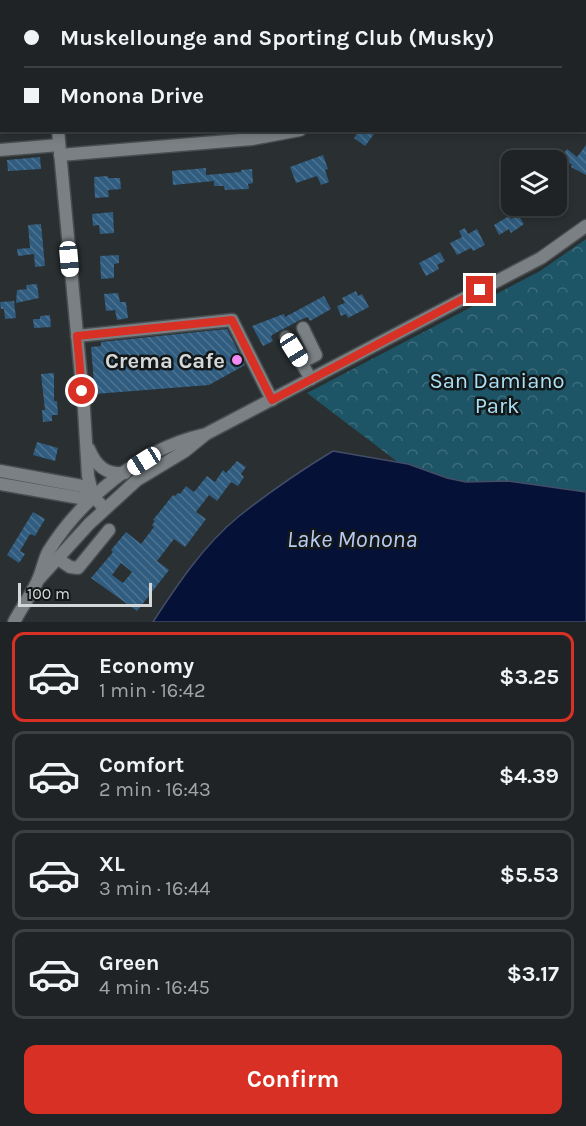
<!DOCTYPE html>
<meta charset="utf-8">
<style>
:root{--surface:#202325;--page:#2d2f32;--text:#f1f3f6;--muted:#a2a4a7;--line:#3d4042;--accent:#d93025}
body{margin:0;font-family:Karla,sans-serif;background:var(--page);color:var(--text);height:100vh;display:flex;flex-direction:column;font-size:22px;white-space:nowrap}
*{box-sizing:border-box;margin:0}
p{font-size:20px;color:var(--muted)}
.icon{flex:none;width:33px;height:33px;fill:none;stroke:currentColor;stroke-width:2;stroke-linecap:round;stroke-linejoin:round}
.map{position:relative;height:622px;overflow:hidden}
.panel{display:flex;flex-direction:column;background:var(--surface);flex:1}
.panel>*{flex:none}
.banner{position:absolute;left:0px;top:0px;width:586px;height:132px;box-shadow:0 3px 9px #0003,0 0 0 2px var(--line);display:grid;align-content:center;height:132px;padding:0 24px;background:var(--surface)}
.buttons{position:absolute;left:501px;top:150px;display:grid;gap:12px}
.buttons a{display:grid;place-items:center;width:66px;height:66px;border-radius:12px;background:var(--surface);box-shadow:0 3px 9px #0003,0 0 0 2px var(--line);font-size:30px}
.scale{position:absolute;left:18px;bottom:15px;width:134px;box-sizing:border-box;padding-left:6px;border:3px solid #d4d8d9;border-top:0;font-size:16px;line-height:21px;white-space:nowrap;color:#d4d8d9;-webkit-text-stroke:4px #141718;paint-order:stroke}
.end{position:absolute;width:27px;height:27px;margin:-14px;border:8px solid #d93025;background:#fff;box-shadow:0 0 0 3px #fff}
.from{border-radius:50%}
.car{position:absolute;width:18px;height:36px;margin:-18px -9px;border-radius:8px;box-shadow:0 0 4px 2px #0007;background:linear-gradient(#fff 24%,#345 0 40%,#fff 0 76%,#345 0 86%,#fff 0)}
.banner b{display:flex;align-items:center;gap:21px;height:57px;font-size:22px}
.banner b+b{border-top:2px solid var(--line)}
.banner i{width:15px;height:15px;background:var(--text)}
ul{padding:10px 0 0;list-style:none}
li{display:flex;align-items:center;gap:18px;height:90px;margin:0 12px 9px;padding:0 12px;border:3px solid var(--line);border-radius:12px}
li div{flex:1}
li b{display:block;font-size:22px}
li em{font-style:normal;font-weight:700}
li.active{border-color:var(--accent)}
li>.icon{width:54px;height:54px;stroke-width:1.5}
.cta{display:flex;gap:12px;margin-top:auto;padding:12px 24px}
.cta a{flex:1;height:69px;border-radius:12px;background:var(--accent);color:#fff;font-size:24px;font-weight:700;line-height:69px;text-align:center}
.map>svg:first-child{display:block}
.forest{fill:url(#forest-crowns)}
.water{fill:#051136;stroke:#434d67;stroke-width:1.5}
.building{fill:url(#building-back-hatch);fill-rule:evenodd}
.lines{fill:none;stroke-linecap:round;stroke-linejoin:round}
.minor-casing{stroke:#484d4f;stroke-width:15}
.minor{stroke:#7a8083;stroke-width:12}
.route{stroke:#d93025;stroke-width:8}
.poi-dot{fill:#f28af3;stroke:#141718;stroke-width:2}
.labels{text-anchor:middle;stroke-width:5;stroke-linejoin:round;paint-order:stroke}
.poi-label{font-size:22px;font-weight:bold;fill:#d4d8d9;stroke:#141718;text-anchor:end}
.park-label{font-size:22px;fill:#a9e0f5;stroke:#141718}
.water-label{font-size:24px;font-style:italic;fill:#b6caf4;stroke:#141718}
</style>
<div class="map">
<svg width="586" height="622" viewBox="0 0 586 622">
<defs>
<pattern id="forest-crowns" width="20" height="18" patternUnits="userSpaceOnUse" patternTransform="scale(1.5)"><rect width="20" height="18" fill="#1d5466"/><path d="M2 6a3 3 0 1 1 6 0M12 15a3 3 0 1 1 6 0" fill="none" stroke="#3d6c7b"/></pattern>
<pattern id="building-back-hatch" width="6" height="6" patternUnits="userSpaceOnUse" patternTransform="scale(1.5)"><rect width="6" height="6" fill="#305c7f"/><path d="M-1 5l2 2M0 0l6 6M5-1l2 2" fill="none" stroke="#4d7391"/></pattern>
</defs>
<rect width="100%" height="100%" fill="#2a2f31"/>
<path class="forest" d="M586,239v253l-78,-11 -42,1 -19,-4 -48,-15 -92,-70 233,-122z"/>
<path class="water" d="M333,451l75,13 39,14 19,4 42,-1 78,11v130h-433c24,-37 50,-76 85,-105 30,-24 62,-46 95,-66z"/>
<g class="building">
<path d="M359,130h18l-12,16 -11,-8z"/>
<path d="M586,145v30l-15,-8 1,-2 -11,-8 6,-8 10,8z"/>
<path d="M323,155l5,14 -3,1 4,12 -8,3 -4,-9 -21,7 -6,-16z"/>
<path d="M40,157l1,12 -33,2 -1,-11z"/>
<path d="M206,168v7l35,-3v-2l11,-1 1,14 -5,1 1,5 -24,1 -1,-4h-10v-5l-41,4 -1,-14z"/>
<path d="M108,176v2h12l1,11 -13,1 1,7 -14,1 -1,-21z"/>
<path d="M113,212l1,21 -14,1 -1,-9 -6,1 -1,-12z"/>
<path d="M518,215l6,9 -13,9 -2,-4 -10,6 -5,-10 15,-9 2,3z"/>
<path d="M41,224l4,42 -10,1 -1,-13 -16,2 -1,-7 13,-1 -2,-23z"/>
<path d="M465,228l3,6 9,-5 8,16 -12,6 -2,-3 -14,7 -7,-12 12,-6 -3,-6z"/>
<path d="M440,252l5,9 -8,4 2,4 -13,7 -7,-13z"/>
<path d="M119,255v8l-5,1v14l-13,1 -1,-23z"/>
<path d="M37,284l2,14 -23,5 1,-13 10,-1 -1,-4z"/>
<path d="M356,291l2,5 4,-2 7,13 -21,11 -2,-4 -5,2 -4,-10 8,-3 -3,-5z"/>
<path d="M118,293l2,9h6l2,16 -11,2 -2,-10 -9,1 -2,-17z"/>
<path d="M324,296l7,13 -21,12 -2,-4 -8,3 -28,15 -1,2 2,4 -10,5 -11,-20 29,-11 3,-1 1,3z"/>
<path d="M14,301l2,17 -11,1 -1,-10h-3l-1,-7z"/>
<path d="M50,315l1,12 -17,1 -1,-9h7v-3z"/>
<path d="M227,329l18,36 -36,20 -114,9 -4,-47 10,-1v-4z"/>
<path d="M54,373v28h3l1,14h-6v6l-9,1 -1,-12h3l-4,-36z"/>
<path d="M37,442l21,6 -3,13 -22,-6z"/>
<path d="M237,461l9,6 -5,7 3,3 -6,9 -7,-4 -14,19 -8,-6 -13,17 10,7 -21,28 -11,-8 -17,22 12,9 -32,41 -46,-33 22,-26 -2,-2 15,-18 15,12 13,-17 -2,-2 3,-4 -2,-1 20,-25 2,1 3,-3 2,1 6,-8 8,6 13,-16 8,6 8,-12 3,3zM121,563l11,9 -9,11 -11,-8z"/>
<path d="M33,512l12,7 -10,17 -5,-2 -10,17 5,3 -6,9 -12,-8z"/>
</g>
<g class="lines">
<g class="minor-casing">
<g id="minor">
<path d="M48,0v2"/>
<path d="M424,0l2,2"/>
<path d="M585,116h1"/>
<path d="M58,130l26,279 4,67 5,20 12,13"/>
<path d="M0,150l59,-5"/>
<path d="M60,155l192,-16 48,-9"/>
<path d="M77,336l155,-16 40,80"/>
<path d="M286,337l25,42"/>
<path d="M302,362l14,-7 -13,-27"/>
<path d="M89,449c7,17 17,26 36,24"/>
<path d="M0,471l82,15 11,9"/>
<path d="M0,484l80,14 13,-2"/>
<path d="M58,559l12,8 8,1 31,-38"/>
<path d="M38,580l51,-56 48,-44 48,-29 21,-17 335,-176 45,-32"/>
<path d="M14,622c7,-13 16,-26 23,-40 5,-10 6,-20 11,-30 32,-52 93,-103 154,-117"/>
</g>
</g>
<use href="#minor" class="minor"/>
</g>
<g class="lines">
<path class="route" d="M82,391l-5,-55 155,-16 40,80 208,-110"/>
</g>
<circle class="poi-dot" cx="237" cy="360" r="6"/>
<g class="labels">
<g class="poi-label">
<text x="225" y="368">Crema Cafe</text>
</g>
<g class="park-label">
<text x="497" y="388">San Damiano<tspan x="497" dy="25">Park</tspan></text>
</g>
<g class="water-label">
<text x="352" y="547">Lake Monona</text>
</g>
</g>
</svg>
<div class="buttons">
<a><svg class="icon" aria-label="layers" viewBox="0 0 24 24"><path d="M12 4l9 5-9 5-9-5zM3 14l9 5 9-5"/></svg></a>
</div>
<div class="scale">100 m</div>
<i class="end from" style="left:82px;top:391px"></i>
<i class="end" style="left:480px;top:290px"></i>
<i class="car" style="left:69px;top:259px;rotate:175deg"></i>
<i class="car" style="left:294px;top:350px;rotate:148deg"></i>
<i class="car" style="left:144px;top:461px;rotate:238deg"></i>
<div class="banner">
<b><i class="from"></i>Muskellounge and Sporting Club (Musky)</b>
<b><i></i>Monona Drive</b>
</div>
</div>
<section class="panel">
<ul>
<li class="active"><svg class="icon" aria-label="car" viewBox="0 0 24 24"><path d="M5 17H2v-5l4-1 3-4h7l3 4 3 1v5h-3M9 17h6M6 11h13"/><circle cx="7" cy="17" r="2"/><circle cx="17" cy="17" r="2"/></svg><div><b>Economy</b><p>1 min · 16:42</p></div><em>$3.25</em></li>
<li><svg class="icon" aria-label="car" viewBox="0 0 24 24"><path d="M5 17H2v-5l4-1 3-4h7l3 4 3 1v5h-3M9 17h6M6 11h13"/><circle cx="7" cy="17" r="2"/><circle cx="17" cy="17" r="2"/></svg><div><b>Comfort</b><p>2 min · 16:43</p></div><em>$4.39</em></li>
<li><svg class="icon" aria-label="car" viewBox="0 0 24 24"><path d="M5 17H2v-5l4-1 3-4h7l3 4 3 1v5h-3M9 17h6M6 11h13"/><circle cx="7" cy="17" r="2"/><circle cx="17" cy="17" r="2"/></svg><div><b>XL</b><p>3 min · 16:44</p></div><em>$5.53</em></li>
<li><svg class="icon" aria-label="car" viewBox="0 0 24 24"><path d="M5 17H2v-5l4-1 3-4h7l3 4 3 1v5h-3M9 17h6M6 11h13"/><circle cx="7" cy="17" r="2"/><circle cx="17" cy="17" r="2"/></svg><div><b>Green</b><p>4 min · 16:45</p></div><em>$3.17</em></li>
</ul>
<div class="cta"><a>Confirm</a></div>
</section>
